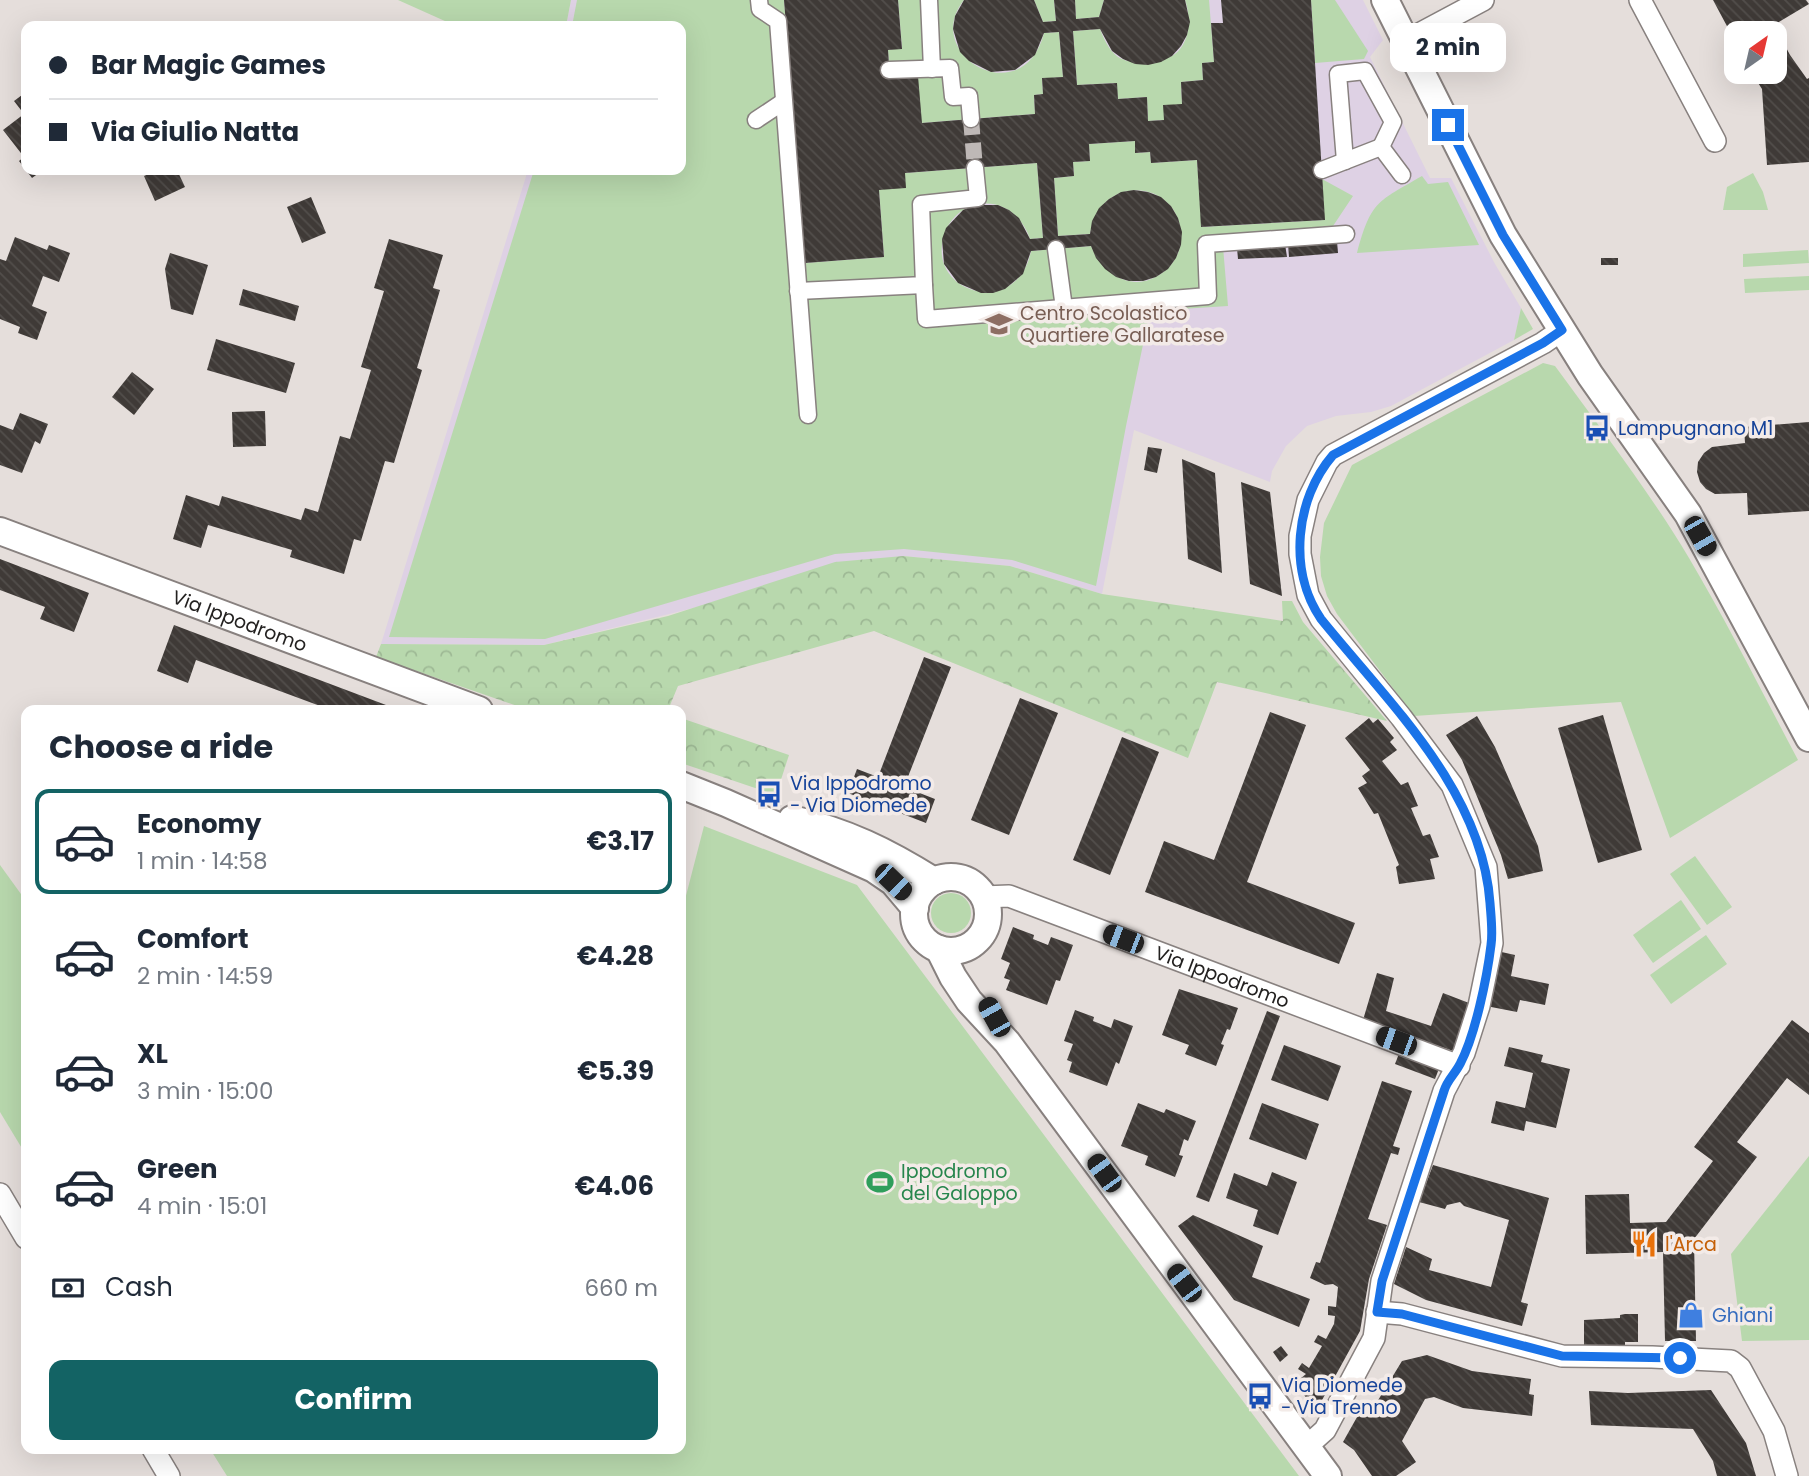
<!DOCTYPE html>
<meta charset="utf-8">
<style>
:root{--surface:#fff;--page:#f6f6f7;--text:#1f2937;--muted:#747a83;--line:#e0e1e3;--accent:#136364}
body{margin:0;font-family:Poppins,sans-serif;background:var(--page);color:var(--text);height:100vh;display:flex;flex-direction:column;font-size:26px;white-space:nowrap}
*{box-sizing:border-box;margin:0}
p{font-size:23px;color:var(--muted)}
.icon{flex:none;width:38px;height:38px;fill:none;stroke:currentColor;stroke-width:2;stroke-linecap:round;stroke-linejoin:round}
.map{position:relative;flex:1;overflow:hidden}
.panel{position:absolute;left:21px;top:705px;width:665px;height:749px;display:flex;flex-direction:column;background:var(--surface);border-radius:14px;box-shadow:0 7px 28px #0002}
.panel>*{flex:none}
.banner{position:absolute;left:21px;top:21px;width:665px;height:154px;border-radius:14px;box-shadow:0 7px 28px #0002;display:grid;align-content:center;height:154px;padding:0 28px;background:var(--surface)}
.needle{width:46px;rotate:34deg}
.fabs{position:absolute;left:1724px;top:21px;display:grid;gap:14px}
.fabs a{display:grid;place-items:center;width:63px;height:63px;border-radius:14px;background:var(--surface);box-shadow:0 7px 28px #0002;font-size:35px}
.end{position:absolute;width:32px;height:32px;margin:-16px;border:9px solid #1a73e8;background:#fff;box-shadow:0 0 0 4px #fff}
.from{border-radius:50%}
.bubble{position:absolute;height:49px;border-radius:14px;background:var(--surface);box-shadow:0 7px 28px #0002;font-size:23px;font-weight:700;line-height:49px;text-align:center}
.car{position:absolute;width:21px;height:42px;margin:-21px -10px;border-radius:9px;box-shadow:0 0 5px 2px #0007;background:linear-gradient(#222 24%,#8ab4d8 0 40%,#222 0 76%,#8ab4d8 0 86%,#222 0)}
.banner b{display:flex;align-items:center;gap:24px;height:66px;font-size:26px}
.banner b+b{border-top:2px solid var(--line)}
.banner i{width:18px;height:18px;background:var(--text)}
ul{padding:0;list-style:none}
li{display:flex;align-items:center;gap:21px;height:105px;margin:0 14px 10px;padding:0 14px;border:4px solid transparent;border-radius:14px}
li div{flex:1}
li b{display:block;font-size:26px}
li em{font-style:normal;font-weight:700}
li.selected{border-color:var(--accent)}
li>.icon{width:63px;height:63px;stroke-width:1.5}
h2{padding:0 28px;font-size:32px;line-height:84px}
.pay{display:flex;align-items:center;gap:18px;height:77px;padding:0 28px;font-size:26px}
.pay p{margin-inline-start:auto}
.primary-button{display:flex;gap:14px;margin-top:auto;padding:14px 28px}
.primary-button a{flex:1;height:80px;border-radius:14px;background:var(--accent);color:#fff;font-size:28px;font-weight:700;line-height:80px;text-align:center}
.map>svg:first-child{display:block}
.education{fill:#ded1e4}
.grass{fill:#b8d8ad}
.park{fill:url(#park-crowns)}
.building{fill:url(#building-back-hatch)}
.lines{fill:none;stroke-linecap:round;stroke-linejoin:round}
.pedestrian-tunnel{stroke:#beb8b6;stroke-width:16;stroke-dasharray:16 8;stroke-linecap:butt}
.pedestrian-casing{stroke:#88817f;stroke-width:19}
.minor-casing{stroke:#88817f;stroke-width:24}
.tertiary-casing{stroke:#88817f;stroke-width:30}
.pedestrian{stroke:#fff;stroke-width:16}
.minor{stroke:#fff;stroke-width:21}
.tertiary{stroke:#fff;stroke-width:26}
.route{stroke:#1a73e8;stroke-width:9}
.labels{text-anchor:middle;stroke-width:7;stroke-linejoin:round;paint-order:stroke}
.education-label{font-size:19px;fill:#785e54;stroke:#f3ebe8;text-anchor:start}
.transit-label{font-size:19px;fill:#164399;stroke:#f3ebe8;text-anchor:start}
.street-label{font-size:19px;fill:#232120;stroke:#f3ebe8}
.leisure-label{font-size:19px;fill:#27864d;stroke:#f3ebe8;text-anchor:start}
.food-label{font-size:19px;fill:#c56008;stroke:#f3ebe8;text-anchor:start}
.shop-label{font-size:19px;fill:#366cbe;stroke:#f3ebe8;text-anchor:start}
</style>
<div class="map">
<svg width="1809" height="1476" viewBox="0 0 1809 1476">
<defs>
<pattern id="park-crowns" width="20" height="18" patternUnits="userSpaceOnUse" patternTransform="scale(1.75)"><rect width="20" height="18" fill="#b8d8ad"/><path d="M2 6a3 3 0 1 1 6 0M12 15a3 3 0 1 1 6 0" fill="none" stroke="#9eb995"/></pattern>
<pattern id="building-back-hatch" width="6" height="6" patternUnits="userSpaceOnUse" patternTransform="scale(1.75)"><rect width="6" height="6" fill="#3f3a37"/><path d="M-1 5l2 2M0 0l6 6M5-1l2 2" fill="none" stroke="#524e4b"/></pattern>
</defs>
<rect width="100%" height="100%" fill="#e5dedb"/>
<path class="education" d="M571,0h792l20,40 -13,17 60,121h21l44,86 26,44 -7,32 -123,66 -20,6 -35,4 -29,10 -21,20 -14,25 -2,11 -136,-52 -32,164 -92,-28 -107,-10 -359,89 -163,-1 147,-474h153v-144h-115z"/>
<g class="grass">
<path d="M398,0h173l-5,26h-110z"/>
<path d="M577,0h207l21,263 79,-6 -5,-67 26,-17 132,-10 6,75 -13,1c-9,-27 -35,-44 -63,-31 -11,5 -20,16 -23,28 -18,57 73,84 87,15l60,-5c11,27 40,47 68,29 13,-8 21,-21 22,-35 3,-59 -80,-71 -91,-6l-32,2 -4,-58 20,-2 -1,-14 17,-1 -1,-17 46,-3 1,12 14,-1 1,11 46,-3 5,67 122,-7 -2,-41 31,17 -22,33 -109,6 6,71 -78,5 -24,115 -30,160 -84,-26 -108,-11 -69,5 -290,85 -156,-2 145,-467h147v-144h-109z"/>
<path d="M898,0h66c-44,55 59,114 80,33l15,-1 4,45 -21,2 1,15 -9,1 1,19 -113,9 -32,-45 -2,-28 14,-2z"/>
<path d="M1034,0h20l2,21 -13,1z"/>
<path d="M1075,0h29l-5,17 -23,2z"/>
<path d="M1185,0h24l5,62 -12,1 1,17 -22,2 1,22 -18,16 -16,1 -1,-24 -29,2 -2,-16 -39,2 -4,-54 27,-2c12,31 24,37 55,30 5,-1 13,-1 17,-3 19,-11 19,-39 13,-56z"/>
<path d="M1311,0h24l33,51 -4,8 -49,4z"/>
<path d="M1753,173l10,19 5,18h-45l4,-23z"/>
<path d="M1422,176l6,8 20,-2 31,63 -122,8c14,-52 20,-51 65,-77z"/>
<path d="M1808,250l1,13 -66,4v-13z"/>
<path d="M1809,276v14l-64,3 -1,-14z"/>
<path d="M1521,308l12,21 -19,11z"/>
<path d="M1543,363l12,3c46,63 94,125 134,192 39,66 73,134 109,202l-128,78 -49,-136 -207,14 -77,-102 -10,-18 -6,-20 -1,-19 4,-34 28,-58z"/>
<path d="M704,826l153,59 442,591h-1072l-17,-27h471v-534z"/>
<path d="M1695,856l37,51 -25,18 -37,-51z"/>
<path d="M0,865l26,36v254l-26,-43z"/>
<circle cx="951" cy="913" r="20"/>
<path d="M1681,900l20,29 -48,34 -20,-28z"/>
<path d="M1706,935l21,29 -56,40 -21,-29z"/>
<path d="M1809,1156v184l-67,1 -11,-87z"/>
</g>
<g class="park">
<path d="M903,556l107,10 92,28 181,27 -1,-20h10l11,21 84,99 -170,-39 -29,76 -314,-127 -196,55 -10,24h-139l-153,-53 5,-13 163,1 124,-29 167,-54z"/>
<path d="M681,718l108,37 -13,40 -95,-32z"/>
</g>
<g class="building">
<path d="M784,0h114l4,49 -14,1 2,28 28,-2 4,47 113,-9 -1,-19 9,-1 -1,-16 21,-1 -4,-45 -15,1 -9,22 -20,15 -24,2 -22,-11 -9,-9 -7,-23 2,-13 9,-16h70l9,22 13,-1 -2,-21h21l1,19 23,-2 5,-17h81l5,22 -3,13 -6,11 -9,10 -11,6 -13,3 -13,-1 -12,-5 -11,-8 -12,-22 -27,2 4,54 40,-2 1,16 29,-2 1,24 16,-1 -1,-15 19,-1 -1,-22 22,-2 -1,-17 12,-1 -3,-39h12l-2,-23h90l14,220 -124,7 -4,-67 -46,3 -1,-11 -15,1v-12l-46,3 1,17 -17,1 1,14 -20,2 4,58 32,-2 2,-13 7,-13 10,-9 12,-7 13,-2 14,2 13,5 10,9 7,12 4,14 -1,13 -5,13 -8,11 -12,8 -13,4h-14l-13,-4 -11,-8 -9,-11 -5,-12 -60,5 -8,23 -18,15 -12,4h-12l-23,-10 -14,-19 -2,-25 4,-11 17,-18 11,-5h24l11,5 10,8 11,21 13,-1 -6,-75 -132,10 1,15 -27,2 5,67 -79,6z"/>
<path d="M1713,0h93l3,4 -35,21 16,30 17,24 2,-1v84l-42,3 -5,-76 -11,-17h23v-39h-38v10z"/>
<path d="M26,92v78h17l-11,8 -13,-17 5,-4 -21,-27 21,-16 -10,-13z"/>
<path d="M158,170h19l8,17 -30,14 -11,-25z"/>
<path d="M311,197l15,36 -24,10 -15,-36z"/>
<path d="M15,237l32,13 2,-5 21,8 -11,29 -16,-6 -11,30 15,6 -10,28 -19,-7 2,-6 -20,-8v-60l6,2z"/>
<path d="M389,239l54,16 -10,33 7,2 -23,78 5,2 -28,93 -9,-2 -24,80 -7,-2 -10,35 -54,-17 2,-7 -84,-25 -7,23 -28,-9 13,-44 33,11 3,-10 79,24 4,-12 13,4 22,-76 10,3 21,-69 -10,-3 23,-76 -10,-3z"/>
<path d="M1337,241l1,12 -49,4 -1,-13z"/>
<path d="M1285,244l2,13 -49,2 -1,-11z"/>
<path d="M170,253l38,12 -15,50 -22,-6 -6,-40z"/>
<rect x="1601" y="258" width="17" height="7"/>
<path d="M243,289l56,17 -4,15 -56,-16z"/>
<path d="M216,339l79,24 -9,30 -79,-23z"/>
<path d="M132,372l22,17 -20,26 -22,-18z"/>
<path d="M265,411l1,35 -33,1 -1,-35z"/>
<path d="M20,413l28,11 -8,20 -5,-3 -13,32 -22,-8v-40l13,5z"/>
<path d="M1809,422v89l-61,4 -1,-22 -32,1 -9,-5 -6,-7 -3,-10 1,-10 6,-9 8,-6 33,-4 -1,-16z"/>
<path d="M1148,447l14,2 -5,24 -13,-3z"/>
<path d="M1182,459l33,14 7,100 -34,-14z"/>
<path d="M1241,482l29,10 12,104 -32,-12z"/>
<path d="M0,559l89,34 -15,39 -34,-13 5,-12 -45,-17z"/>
<path d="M174,625l212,80 -2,5h-53l-135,-50 -8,23 -31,-12z"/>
<path d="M924,657l27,10 -47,120 31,12 -9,24 -78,-30 9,-24 21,8z"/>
<path d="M1020,698l38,15 -49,122 -38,-15z"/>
<path d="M1270,712l36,13 -59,157 108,41 -16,41 -194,-72 19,-51 50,19z"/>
<path d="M1603,715l39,135 -44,13 -40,-135z"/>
<path d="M1477,716l18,31 43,99 5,25 -35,8 -7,-24 -39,-95 -16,-25z"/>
<path d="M1369,718l4,5 5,-4 16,19 -4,4 7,8 -15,11 19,24 7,-3 10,24 -7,2 12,28 7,-2 9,23 -9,2 5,20 -36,5 -3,-17 3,-2 -21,-52 -4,1 -16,-26 9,-5 -5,-7 8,-6 -25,-32z"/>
<path d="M1122,737l37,15 -49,123 -37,-15z"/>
<path d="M1013,927l21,8 -1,4 15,6 3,-8 22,8 -13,36 -4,-1 -9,25 -41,-15 4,-10 -6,-2 6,-15 -9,-4z"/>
<path d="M1497,951l18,4 -4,21 38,8 -4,21 -25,-5 -3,12 -31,-6z"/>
<path d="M1377,973l17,5 -8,33 45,15 12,-33 26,10 -16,48 -90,-31z"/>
<path d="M1179,989l59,19 -8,22 -3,-1 -6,15 3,1 -8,21 -31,-12 4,-9 -27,-10z"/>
<path d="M1075,1010l19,7 -1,4 18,7 3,-9 19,7 -14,38 -3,-2 -9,24 -38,-14 3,-10 -5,-2 6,-16 -9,-3z"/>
<path d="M1267,1011l13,5 -71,186 -13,-5z"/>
<path d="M1792,1020l17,13v62l-22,-17 -50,64 20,15 -63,82 2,102h-31l-2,-89 -77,2 -1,-59 44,-1 1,29 36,-1 47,-61 -19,-14z"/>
<path d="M1284,1045l57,21 -13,35 -57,-21z"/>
<path d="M1509,1047l34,8 -2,7 29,7 -14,59 -30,-7 -2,10 -33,-8 5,-22 29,7 8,-35 -29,-7z"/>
<path d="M1400,1051l40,15 -5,13 -40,-15z"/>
<path d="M1382,1081l30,10 -19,55 7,2 -2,7 -7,-2 -23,66 19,6 -18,54 -9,52 -39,71 -7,6 -19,-25 11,-9 -8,-5 4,-6 7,5 13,-22 -8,-4 4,-7 8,4 8,-15 1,-8 -7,-1v-9l8,1 2,-20 -5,-3 -8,1 -15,-7 6,-16 4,1z"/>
<path d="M1138,1103l26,10 2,-4 30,12 -8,20 -4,-2 -5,16 4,1 -8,21 -30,-12 3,-9 -27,-10z"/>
<path d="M1262,1103l57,21 -13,36 -57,-21z"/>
<path d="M1433,1165l116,33 -28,104 7,2 -6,22 -96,-26 -32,-16 12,-37 26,12 -3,11 62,17 18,-67 -45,-14 -4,-4 -13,3 -2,4 -26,-7z"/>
<path d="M1272,1172l25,10 -19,53 -25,-9 5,-16 -32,-12 8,-25 33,13z"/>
<path d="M1193,1215l70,31 -11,31 58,22 -11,28 -65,-27 -56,-74z"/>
<path d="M1625,1314h13v28h-13v4h-41v-26l36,-2v-3z"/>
<path d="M1281,1346l7,9 -8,7 -7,-10z"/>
<path d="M1427,1355l45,16 59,8 -2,15 5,1 -2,21 -69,-8 -29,-11 -9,2 -23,42 14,21 -20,14h-24l-18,-26 -11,-8 18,-32 8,5 33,-54z"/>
<path d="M1711,1390l35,53 10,33h-39l-4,-15 -20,-32 -102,-4 -2,-34 39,2z"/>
</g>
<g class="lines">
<path class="pedestrian-tunnel" d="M971,119l4,49"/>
<g class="pedestrian-casing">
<g id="pedestrian">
<path d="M759,0l1,9 18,12 30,394"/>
<path d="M929,0l3,69"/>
<path d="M889,70l61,-2 3,29 16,-1 2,23"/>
<path d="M756,120l27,-18"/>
<path d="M1345,161l-7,-87 27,-3 28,51 -12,25"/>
<path d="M1322,170l59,-23 21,28"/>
<path d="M1056,249l8,59"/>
<path d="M924,285l2,34 282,-23 -2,-52 140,-10"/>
<path d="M798,291l126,-6 -3,-81 57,-6 -3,-30"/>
</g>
</g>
<g class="minor-casing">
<g id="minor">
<path d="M1640,0l75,141"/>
<path d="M1406,41l77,-41"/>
<path id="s1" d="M983,897l26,-1 450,170"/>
<path d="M0,1194l26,44"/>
<path d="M1377,1312l25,2 160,42 90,1 79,4 9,7 34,63 13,45"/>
<path d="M1306,1447l19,-17 49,-92 8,-57 62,-190 20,-38 15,-47 13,-63 -6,-76 -34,-82 -51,-68 -80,-98 -13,-24 -8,-41v-18l8,-36 19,-38 6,-7 210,-112 19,-13"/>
<path d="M153,1449l16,27"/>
</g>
</g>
<g class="tertiary-casing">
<g id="tertiary">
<path d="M1385,0l118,235 87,140 98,139 121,224"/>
<path id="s2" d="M0,531l479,179"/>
<path d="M681,785l45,18 148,66 19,13 22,26"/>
<path d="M792,819c55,13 94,32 142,62"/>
<circle cx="951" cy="914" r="37"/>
<path d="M939,949l14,28 16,24 38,41 321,434"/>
</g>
</g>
<use href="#pedestrian" class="pedestrian"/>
<use href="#minor" class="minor"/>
<use href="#tertiary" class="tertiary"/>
</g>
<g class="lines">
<path class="route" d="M1448,125l55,110 59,95 -19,13 -210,112c-38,44 -45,116 -12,164 67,83 161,171 169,284 1,14 3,29 1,42 -4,33 -16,91 -31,119 -5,10 -13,16 -16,27l-62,190 -5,31 25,2 160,42 118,2"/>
</g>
<defs>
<g id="school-bare" transform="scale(2.1)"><path d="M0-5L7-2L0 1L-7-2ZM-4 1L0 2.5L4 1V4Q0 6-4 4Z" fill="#8d6e63" stroke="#f3ebe8" stroke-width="2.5" paint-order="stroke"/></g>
<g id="bus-bare" transform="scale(2.1)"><path d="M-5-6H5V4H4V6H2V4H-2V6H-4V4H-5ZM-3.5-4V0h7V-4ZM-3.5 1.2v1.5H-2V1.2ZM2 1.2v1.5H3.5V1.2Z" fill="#1a4fb4" stroke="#f3ebe8" stroke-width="2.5" paint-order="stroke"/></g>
<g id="stadium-bare" transform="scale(2.1)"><path d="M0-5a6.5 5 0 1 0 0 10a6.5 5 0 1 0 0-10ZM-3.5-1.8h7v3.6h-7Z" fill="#2e9e5b" stroke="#f3ebe8" stroke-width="2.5" paint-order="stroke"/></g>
<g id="restaurant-bare" transform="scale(2.1)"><path d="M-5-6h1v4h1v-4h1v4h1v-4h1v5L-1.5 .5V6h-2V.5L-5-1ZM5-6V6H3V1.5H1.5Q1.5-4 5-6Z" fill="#e8710a" stroke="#f3ebe8" stroke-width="2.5" paint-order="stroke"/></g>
<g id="shop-bare" transform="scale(2.1)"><path d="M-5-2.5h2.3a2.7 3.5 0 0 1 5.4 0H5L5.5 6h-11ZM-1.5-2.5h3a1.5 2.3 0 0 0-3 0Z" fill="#3f7fe0" stroke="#f3ebe8" stroke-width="2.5" paint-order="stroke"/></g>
</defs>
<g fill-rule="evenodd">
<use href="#school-bare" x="999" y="324"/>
<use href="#bus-bare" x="1597" y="428"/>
<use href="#bus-bare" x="769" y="794"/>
<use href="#stadium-bare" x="880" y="1182"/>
<use href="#restaurant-bare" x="1644" y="1244"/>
<use href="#shop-bare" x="1691" y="1315"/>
<use href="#bus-bare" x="1260" y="1396"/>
</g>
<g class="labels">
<g class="education-label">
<text x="1020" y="320">Centro Scolastico<tspan x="1020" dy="22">Quartiere Gallaratese</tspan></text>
</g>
<g class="transit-label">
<text x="1618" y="435">Lampugnano M1</text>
<text x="790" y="790">Via Ippodromo<tspan x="790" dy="22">- Via Diomede</tspan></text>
<text x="1281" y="1392">Via Diomede<tspan x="1281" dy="22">- Via Trenno</tspan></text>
</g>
<g class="street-label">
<text dy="7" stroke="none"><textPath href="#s2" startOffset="256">Via Ippodromo</textPath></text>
<text dy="7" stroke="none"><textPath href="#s1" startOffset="254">Via Ippodromo</textPath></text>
</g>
<g class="leisure-label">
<text x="901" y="1178">Ippodromo<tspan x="901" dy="22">del Galoppo</tspan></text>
</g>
<g class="food-label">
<text x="1665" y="1251">l'Arca</text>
</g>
<g class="shop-label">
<text x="1712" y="1322">Ghiani</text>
</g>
</g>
</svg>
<div class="fabs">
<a><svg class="needle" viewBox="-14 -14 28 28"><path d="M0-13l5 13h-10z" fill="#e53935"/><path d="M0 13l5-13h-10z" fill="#747a83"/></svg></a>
</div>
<i class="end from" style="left:1680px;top:1358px"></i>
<i class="end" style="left:1448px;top:125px"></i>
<div class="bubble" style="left:1390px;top:23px;width:116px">2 min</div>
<i class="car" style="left:1700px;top:536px;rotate:150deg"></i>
<i class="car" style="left:893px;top:882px;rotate:134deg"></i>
<i class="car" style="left:1123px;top:939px;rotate:291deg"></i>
<i class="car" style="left:994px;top:1017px;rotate:331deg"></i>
<i class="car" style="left:1396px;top:1041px;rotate:290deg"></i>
<i class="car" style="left:1104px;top:1173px;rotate:324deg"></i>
<i class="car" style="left:1184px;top:1283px;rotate:323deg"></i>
<div class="banner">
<b><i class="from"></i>Bar Magic Games</b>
<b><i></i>Via Giulio Natta</b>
</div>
<section class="panel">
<h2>Choose a ride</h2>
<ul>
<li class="selected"><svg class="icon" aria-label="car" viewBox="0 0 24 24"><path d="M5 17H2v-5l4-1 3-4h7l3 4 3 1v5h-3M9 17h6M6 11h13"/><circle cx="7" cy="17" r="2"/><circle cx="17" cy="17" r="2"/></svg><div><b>Economy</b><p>1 min · 14:58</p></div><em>€3.17</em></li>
<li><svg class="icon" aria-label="car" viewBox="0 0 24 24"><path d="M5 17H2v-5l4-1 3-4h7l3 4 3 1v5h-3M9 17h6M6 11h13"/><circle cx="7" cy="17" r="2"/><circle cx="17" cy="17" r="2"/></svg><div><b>Comfort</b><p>2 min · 14:59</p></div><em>€4.28</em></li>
<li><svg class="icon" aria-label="car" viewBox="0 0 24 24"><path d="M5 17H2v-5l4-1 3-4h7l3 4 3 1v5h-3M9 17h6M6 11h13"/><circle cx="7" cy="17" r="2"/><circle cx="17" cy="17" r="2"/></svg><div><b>XL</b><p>3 min · 15:00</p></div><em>€5.39</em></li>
<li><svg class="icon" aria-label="car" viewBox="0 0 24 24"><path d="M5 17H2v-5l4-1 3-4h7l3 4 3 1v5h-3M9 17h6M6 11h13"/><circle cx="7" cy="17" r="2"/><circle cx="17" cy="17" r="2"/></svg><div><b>Green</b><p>4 min · 15:01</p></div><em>€4.06</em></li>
</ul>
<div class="pay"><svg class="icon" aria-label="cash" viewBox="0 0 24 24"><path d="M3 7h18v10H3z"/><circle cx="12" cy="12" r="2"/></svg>Cash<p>660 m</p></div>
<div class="primary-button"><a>Confirm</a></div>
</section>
</div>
